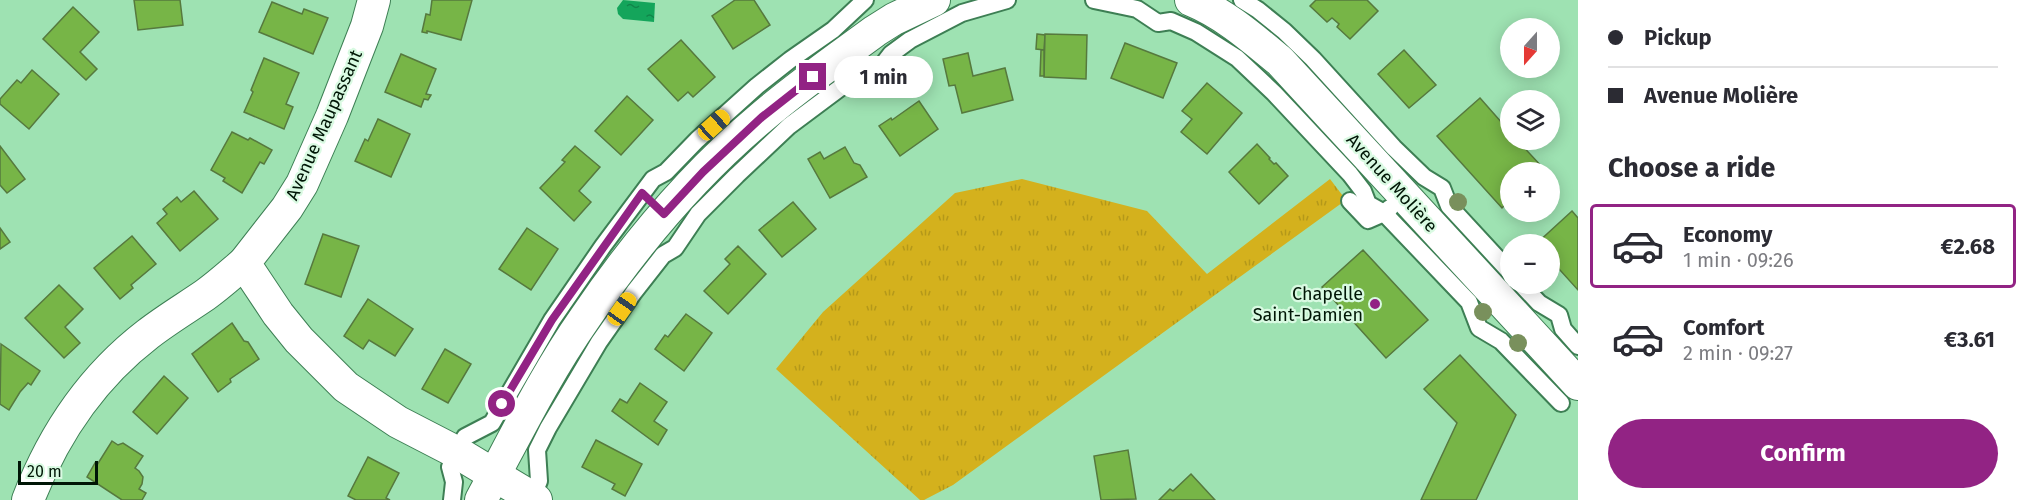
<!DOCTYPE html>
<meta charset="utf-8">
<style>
:root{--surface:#fff;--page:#f2f2f3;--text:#2b2b33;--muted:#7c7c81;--line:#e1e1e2;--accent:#922384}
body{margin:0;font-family:"Fira Sans",sans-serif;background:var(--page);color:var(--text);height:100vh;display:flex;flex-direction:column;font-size:22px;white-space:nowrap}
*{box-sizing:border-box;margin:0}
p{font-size:20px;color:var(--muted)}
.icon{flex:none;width:33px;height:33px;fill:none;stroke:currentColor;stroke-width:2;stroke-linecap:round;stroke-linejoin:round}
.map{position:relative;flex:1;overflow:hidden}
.panel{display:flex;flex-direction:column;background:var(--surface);width:450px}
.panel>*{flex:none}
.hud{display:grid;align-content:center;height:132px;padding:0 30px;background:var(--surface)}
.needle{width:39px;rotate:201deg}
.tools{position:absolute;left:1500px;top:18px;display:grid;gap:12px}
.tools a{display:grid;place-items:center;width:60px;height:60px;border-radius:50%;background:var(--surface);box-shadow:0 3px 15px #0003;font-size:30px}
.scale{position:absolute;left:18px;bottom:15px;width:80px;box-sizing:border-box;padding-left:6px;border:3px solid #001606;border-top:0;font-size:16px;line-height:21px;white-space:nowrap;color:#001606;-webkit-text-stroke:4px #d9fae2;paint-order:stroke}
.end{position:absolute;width:27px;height:27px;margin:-14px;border:8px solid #922384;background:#fff;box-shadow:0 0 0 3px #fff}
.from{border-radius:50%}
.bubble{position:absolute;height:42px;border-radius:21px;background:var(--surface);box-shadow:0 3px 15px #0003;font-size:20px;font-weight:700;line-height:42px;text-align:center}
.car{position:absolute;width:18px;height:36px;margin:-18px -9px;border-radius:8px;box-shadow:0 0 4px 2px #0007;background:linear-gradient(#f5c518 24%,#345 0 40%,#f5c518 0 76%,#345 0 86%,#f5c518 0)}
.hud b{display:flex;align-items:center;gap:21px;height:57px;font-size:22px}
.hud b+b{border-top:2px solid var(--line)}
.hud i{width:15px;height:15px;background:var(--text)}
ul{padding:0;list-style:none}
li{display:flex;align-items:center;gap:18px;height:84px;margin:0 12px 9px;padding:0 18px;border:3px solid transparent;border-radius:6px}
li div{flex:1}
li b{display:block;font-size:22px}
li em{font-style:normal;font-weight:700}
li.selected{border-color:var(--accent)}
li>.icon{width:54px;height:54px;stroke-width:1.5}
h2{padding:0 30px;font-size:27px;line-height:72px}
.action{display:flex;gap:12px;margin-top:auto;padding:12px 30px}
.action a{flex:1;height:69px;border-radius:36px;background:var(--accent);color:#fff;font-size:24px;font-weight:700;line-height:69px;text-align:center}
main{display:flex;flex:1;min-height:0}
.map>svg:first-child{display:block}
.park{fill:url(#park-tufts)}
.water{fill:url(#water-ripples)}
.building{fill:#77b547;stroke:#56793e;stroke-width:1.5}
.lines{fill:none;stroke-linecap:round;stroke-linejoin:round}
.service-casing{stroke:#3d7f54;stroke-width:20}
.minor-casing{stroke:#3d7f54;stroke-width:34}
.service{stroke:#fff;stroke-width:16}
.minor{stroke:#fff;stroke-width:32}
.tree{fill:#79905c}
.route{stroke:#922384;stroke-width:8}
.poi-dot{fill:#922384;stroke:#d9fae2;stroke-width:2}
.labels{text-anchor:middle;stroke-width:4.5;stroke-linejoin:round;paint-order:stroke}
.street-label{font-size:18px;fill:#001606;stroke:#d9fae2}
.poi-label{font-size:18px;fill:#001606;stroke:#d9fae2;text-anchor:end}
</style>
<main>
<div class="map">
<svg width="1578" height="500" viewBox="0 0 1578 500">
<defs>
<pattern id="park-tufts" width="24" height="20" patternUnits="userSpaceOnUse" patternTransform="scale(1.5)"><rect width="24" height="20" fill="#d4b11d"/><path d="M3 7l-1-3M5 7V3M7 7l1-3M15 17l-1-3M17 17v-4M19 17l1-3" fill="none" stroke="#b49819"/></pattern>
<pattern id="water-ripples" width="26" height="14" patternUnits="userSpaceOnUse" patternTransform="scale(1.5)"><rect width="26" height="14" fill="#14a55b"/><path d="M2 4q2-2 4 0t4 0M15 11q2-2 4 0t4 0" fill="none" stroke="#108549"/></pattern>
</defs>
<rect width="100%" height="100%" fill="#9ee2b2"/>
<path class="park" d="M1022,179l125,32 60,63 123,-95 16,21 -393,285 -29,15h-4l-144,-131 47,-57 132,-119z"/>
<path class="water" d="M623,0l32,3 -1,19 -31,-3 -5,-5 -1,-6z"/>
<g class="building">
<path d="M134,0h46l3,25 -45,5z"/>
<path d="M432,0h40l-11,40 -34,-9v2l-5,-1 4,-18 4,1z"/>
<path d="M735,0h19l16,25 -37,24 -21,-33z"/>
<path d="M1316,0h51l11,11 -28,28 -13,-12 2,-3 -7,-6 -5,4 -17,-16z"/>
<path d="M272,2l30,12 2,-5 24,9 -15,36 -54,-22z"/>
<path d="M73,7l26,25 -19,20 17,17 -11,11 -43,-41z"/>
<path d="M1037,34l8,1 -1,15 -8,-1z"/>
<path d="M1045,34l42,1 -1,44 -42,-2z"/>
<path d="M681,40l34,37 -22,20 -5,-5 -10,9 -30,-32z"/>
<path d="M1125,43l52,20 -14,35 -52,-20z"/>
<path d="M1041,50h3v26h-4z"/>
<path d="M1404,50l32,35 -27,23 -31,-34z"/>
<path d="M968,53l5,23 32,-8 8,32 -51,13 -7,-28 -6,1 -6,-27z"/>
<path d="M401,54l35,15 -10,25 5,1 -3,5 -4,-1 -3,8 -36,-15z"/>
<path d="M264,58l35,15 -13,31 7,3 -9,22 -40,-17 9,-20 -2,-2z"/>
<path d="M32,70l27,24 -30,35 -29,-25v-5l17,-19 4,3z"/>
<path d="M1207,83l35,30 -35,41 -26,-22 11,-13 -10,-8z"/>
<path d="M627,96l26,24 -32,35 -26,-24z"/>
<path d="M1480,98l30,34v8h7l27,29 -3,3h-31v28l-8,8 -65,-72z"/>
<path d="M919,101l19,28 -38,27 -21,-30 12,-8 1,2z"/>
<path d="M378,119l32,15 -19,43 -36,-16 10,-22 3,2z"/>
<path d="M232,132l16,8 2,-2 22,12 -8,14 -4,-2 -18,31 -19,-12 2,-3 -14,-8z"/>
<path d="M1257,144l13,14 -1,1 5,5 2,-1 12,13 -29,28 -30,-32z"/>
<path d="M0,146l25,33 -18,14 -7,-8z"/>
<path d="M575,146l25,21 -21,24 12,11 -17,19 -34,-33 25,-26 -3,-2z"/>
<path d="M845,147l9,16 6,2 7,12 -37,21 -22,-39 12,-7 4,7z"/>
<path d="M194,191l24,28 -38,32 -23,-28 10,-9 -4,-5 14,-12 4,5z"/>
<path d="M793,202l23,27 -34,28 -23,-27z"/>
<path d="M1572,211l6,7v72l-28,-31v-15h-14z"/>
<path d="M0,228l10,14 -10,7z"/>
<path d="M527,228l31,21 -27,41 -32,-21z"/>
<path d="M323,234l36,12 -18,51 -36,-13z"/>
<path d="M132,236l24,28 -25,21 2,3 -13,11 -26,-31z"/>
<path d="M738,246l28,28 -38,40 -24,-23 26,-27 -5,-5z"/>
<path d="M1363,250l65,70 -42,38 -64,-71z"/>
<path d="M59,285l24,24 -18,18 15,16 -16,15 -39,-40z"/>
<path d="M368,299l45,30 -18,27 -26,-16 -6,9 -19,-13z"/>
<path d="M686,314l26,19 -28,38 -29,-22 10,-14 3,2z"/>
<path d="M232,323l12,18 4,1 11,17 -29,20 1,3 -13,10 -26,-38z"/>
<path d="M1,344l39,27 -9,14 -3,-2 -8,9 -11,18 -9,-6z"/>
<path d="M445,349l26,15 -23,39 -26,-14z"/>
<path d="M1460,355l56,60 -40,85h-55l36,-77 -33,-34z"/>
<path d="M164,376l24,22 -31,36 -24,-22z"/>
<path d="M640,383l27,19 -13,19 13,9 -9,15 -46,-34 8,-12 7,4z"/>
<path d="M596,440l46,24 -17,32 -13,-7 3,-5 -33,-17z"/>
<path d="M112,441l6,4 5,-2 20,13 -8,12 4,3 4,6 -1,7 -3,5 7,4 -4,7h-20l-35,-23 8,-14 2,2z"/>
<path d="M1128,450l8,49 -35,1 -7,-44z"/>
<path d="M368,457l31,16 -13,25 4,2h-34l-8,-4z"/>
<path d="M1191,474l24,26h-56l11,-11 3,2z"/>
</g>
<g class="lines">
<g class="service-casing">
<g id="service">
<path d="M1094,0l43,9 21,14 13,-2 25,11 41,26 37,35 76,81 13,17 5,13 16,9 85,89 10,26 22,13 60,62"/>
<path d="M1242,0l16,10 26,21 29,28 81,89 30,29 18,11 7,18 61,66"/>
<path d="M1350,201l18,19 16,-7 6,-5"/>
<path d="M1521,284l18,19 20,12 4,14 15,17"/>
<path d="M452,500l2,-18 -4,-15 15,-30 27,-14 60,-103 51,-74 50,-67 13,-7 31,-32 60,-54 33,-26 43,-30 32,-30"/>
<path d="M531,500l8,-19 -2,-31 11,-22 51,-86 35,-50 29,-37 12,-7 23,-34 39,-39 52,-49 71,-53 21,-6 10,-13 19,-14 52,-27 45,-13"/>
</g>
</g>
<g class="minor-casing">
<g id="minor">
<path d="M374,0l-7,26 -35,90 -30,68 -15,24 -43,55 34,51 21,26 47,47 52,35 60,31 78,47"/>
<path d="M1191,0c34,14 61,38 89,61l298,323"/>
<path d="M28,500c25,-65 64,-123 120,-166 18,-14 38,-26 57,-39 14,-10 26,-21 39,-32"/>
<path d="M481,500c33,-61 64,-125 104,-182 50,-74 109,-144 177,-201 36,-31 75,-58 113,-86l19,-12 40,-19"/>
</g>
</g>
<use href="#service" class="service"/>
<use href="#minor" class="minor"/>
</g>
<g class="tree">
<circle cx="1458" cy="202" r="9"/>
<circle cx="1483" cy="312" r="9"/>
<circle cx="1518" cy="343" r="9"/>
</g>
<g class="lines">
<path class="route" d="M502,404l50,-84 90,-127 22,21 39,-42 59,-55 51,-40"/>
</g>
<circle class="poi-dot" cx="1375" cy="304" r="6"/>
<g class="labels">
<g class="street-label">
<text transform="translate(324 125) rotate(-66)" y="6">Avenue Maupassant</text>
<text transform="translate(1392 183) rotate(48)" y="6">Avenue Molière</text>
</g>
<g class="poi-label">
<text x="1363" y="300">Chapelle<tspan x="1363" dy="21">Saint-Damien</tspan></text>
</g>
</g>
</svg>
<div class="tools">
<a><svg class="needle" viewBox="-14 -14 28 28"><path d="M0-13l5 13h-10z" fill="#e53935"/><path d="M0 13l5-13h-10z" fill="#7c7c81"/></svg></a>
<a><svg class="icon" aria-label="layers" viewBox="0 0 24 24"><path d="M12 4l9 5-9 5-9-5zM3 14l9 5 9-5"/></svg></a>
<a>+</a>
<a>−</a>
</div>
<div class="scale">20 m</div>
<i class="end from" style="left:502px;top:404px"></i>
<i class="end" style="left:813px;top:77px"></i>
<div class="bubble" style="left:834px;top:56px;width:99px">1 min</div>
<i class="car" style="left:714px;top:125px;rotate:48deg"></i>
<i class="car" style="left:622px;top:309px;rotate:35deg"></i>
</div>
<section class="panel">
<div class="hud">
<b><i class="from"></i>Pickup</b>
<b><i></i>Avenue Molière</b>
</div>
<h2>Choose a ride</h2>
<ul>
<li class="selected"><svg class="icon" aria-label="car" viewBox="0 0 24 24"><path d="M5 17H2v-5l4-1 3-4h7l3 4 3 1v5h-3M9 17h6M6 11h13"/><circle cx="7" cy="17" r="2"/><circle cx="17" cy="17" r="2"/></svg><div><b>Economy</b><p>1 min · 09:26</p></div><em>€2.68</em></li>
<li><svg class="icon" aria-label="car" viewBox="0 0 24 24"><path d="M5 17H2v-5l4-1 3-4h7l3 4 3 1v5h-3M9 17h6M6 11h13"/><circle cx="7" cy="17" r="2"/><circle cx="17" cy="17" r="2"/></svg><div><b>Comfort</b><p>2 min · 09:27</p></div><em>€3.61</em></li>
</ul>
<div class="action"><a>Confirm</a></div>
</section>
</main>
